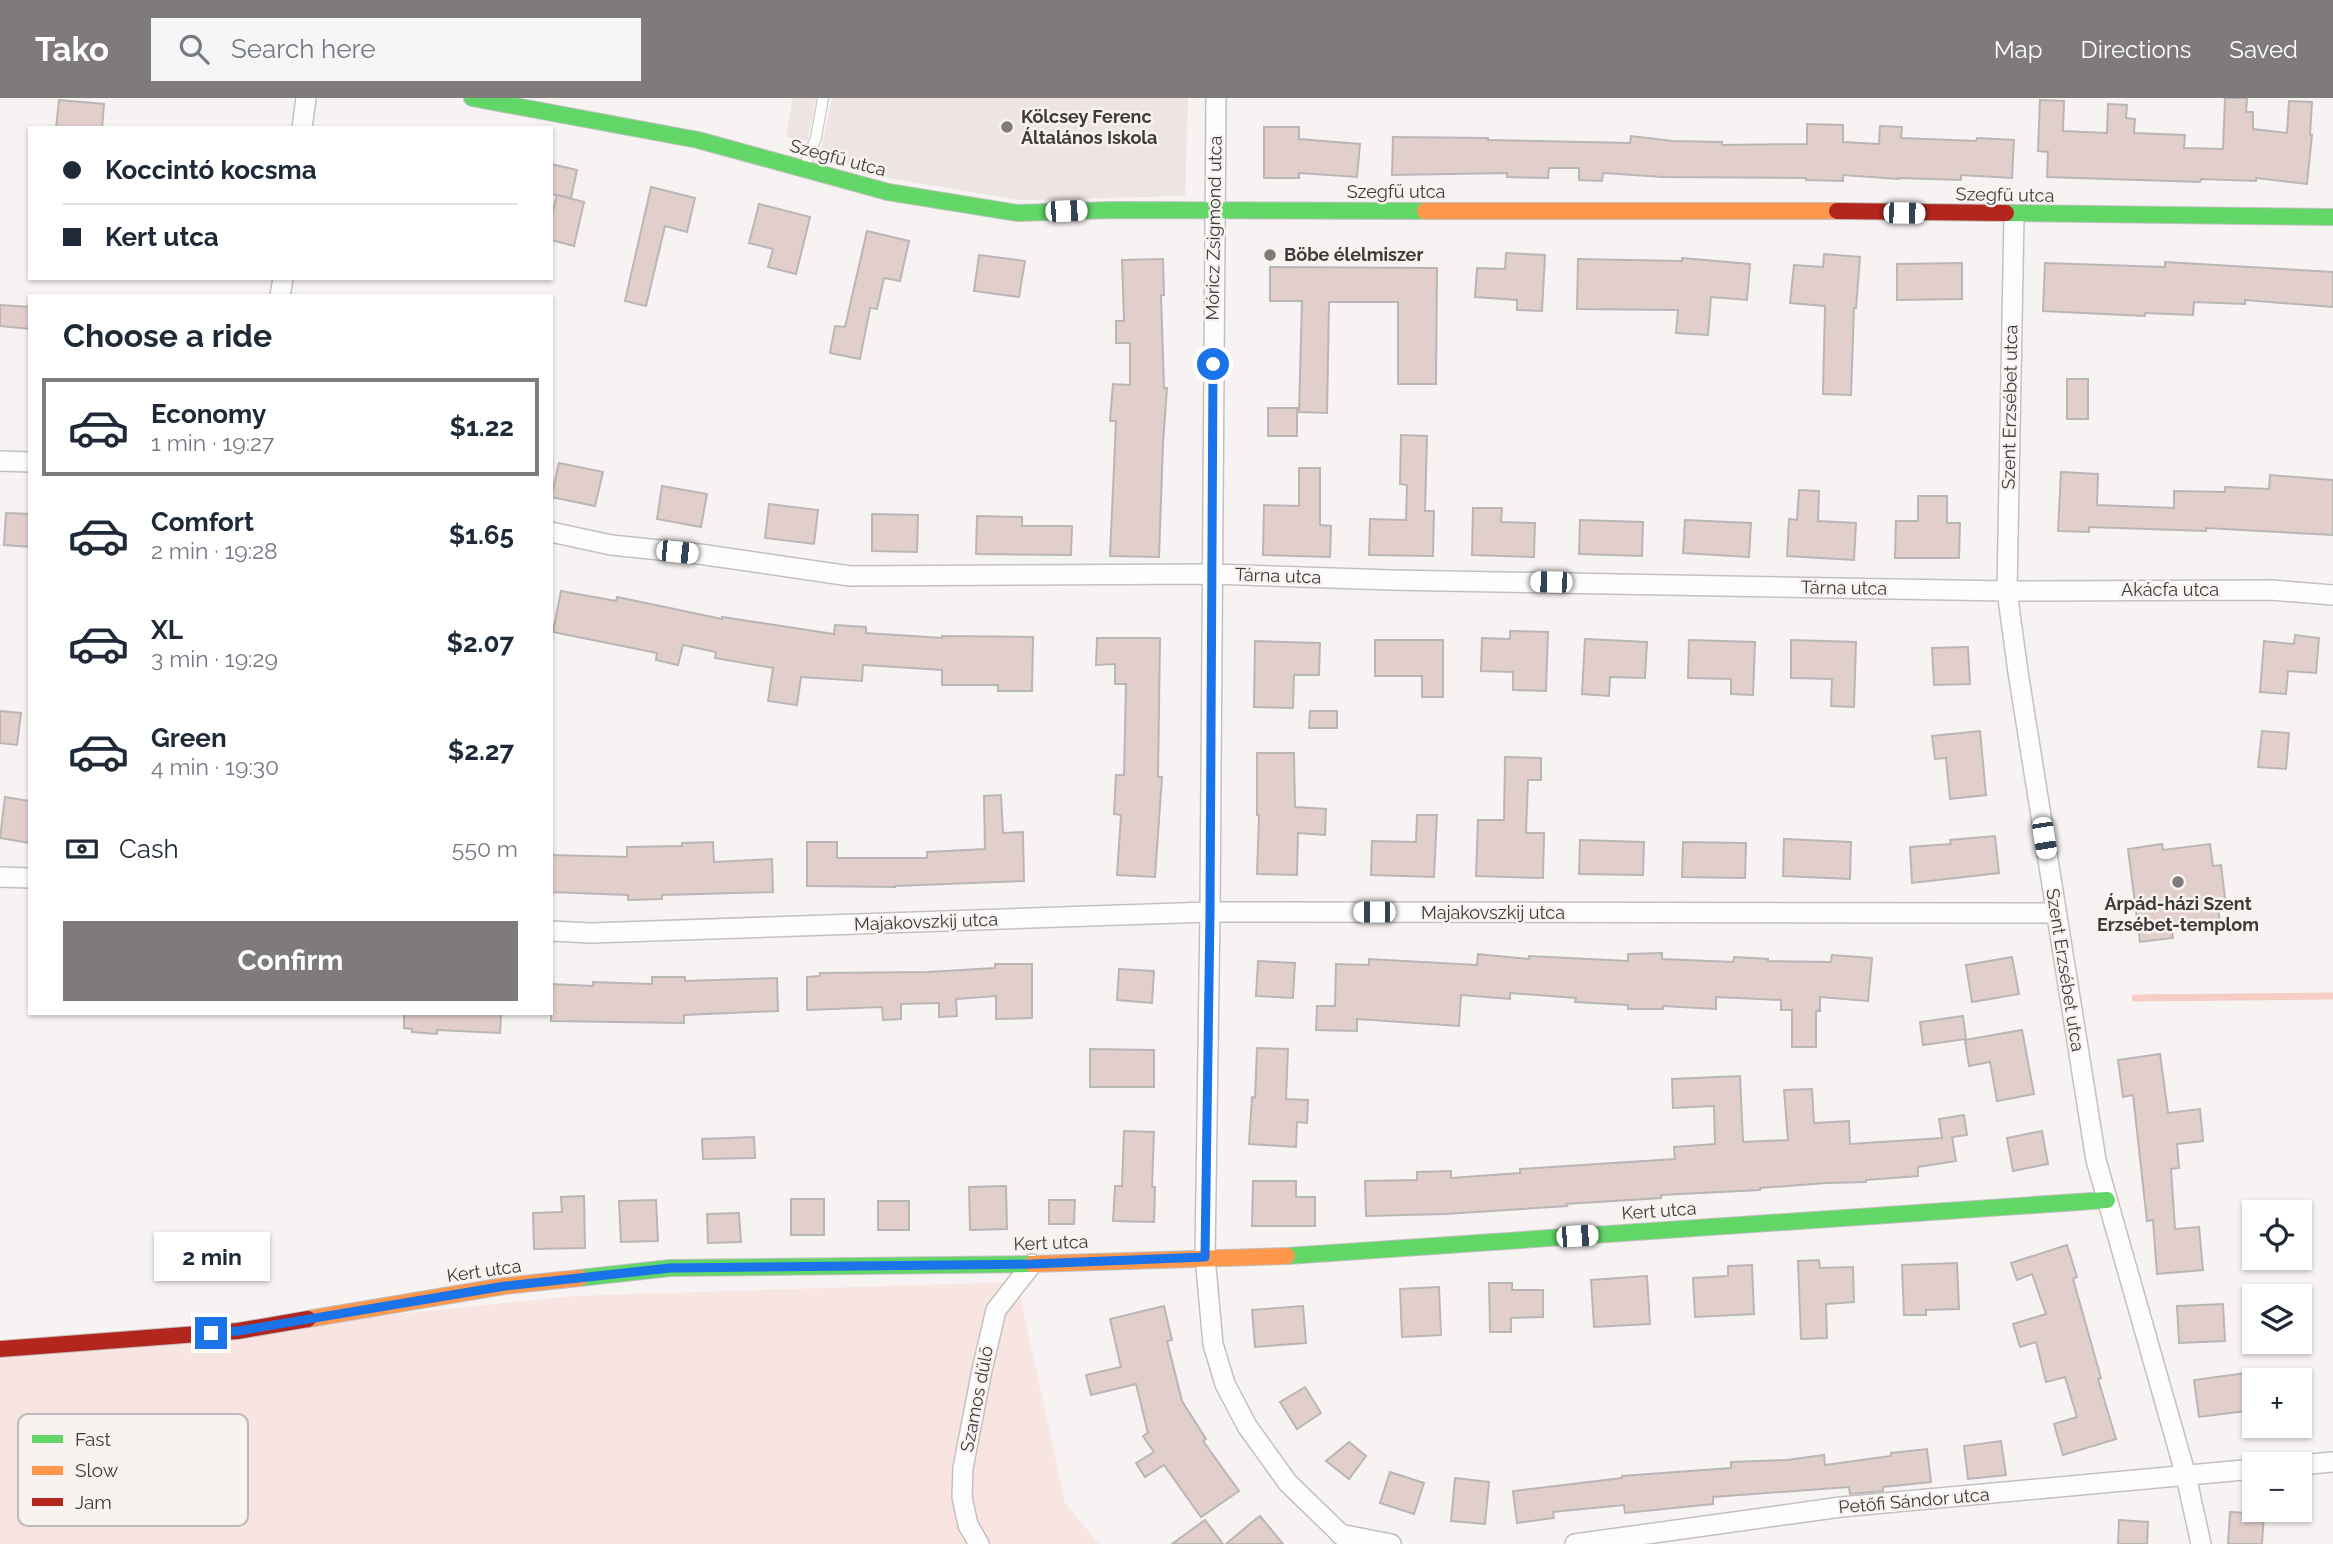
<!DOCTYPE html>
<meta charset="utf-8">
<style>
:root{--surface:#fff;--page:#f6f6f7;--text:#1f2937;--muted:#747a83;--line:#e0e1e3;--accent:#7e7b7a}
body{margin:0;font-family:Raleway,sans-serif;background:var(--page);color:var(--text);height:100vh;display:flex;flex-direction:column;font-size:26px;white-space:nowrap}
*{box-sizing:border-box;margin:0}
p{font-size:23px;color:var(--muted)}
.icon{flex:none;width:38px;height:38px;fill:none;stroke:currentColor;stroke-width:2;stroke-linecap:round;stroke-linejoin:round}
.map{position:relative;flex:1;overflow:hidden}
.details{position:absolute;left:28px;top:196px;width:525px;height:721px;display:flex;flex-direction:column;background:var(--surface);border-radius:0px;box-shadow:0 2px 5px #0004}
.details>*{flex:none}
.top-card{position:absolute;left:28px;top:28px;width:525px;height:154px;border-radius:0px;box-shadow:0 2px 5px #0004;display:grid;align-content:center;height:154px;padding:0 35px;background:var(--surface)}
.buttons{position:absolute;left:2242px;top:1102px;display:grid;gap:14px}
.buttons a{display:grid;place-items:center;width:70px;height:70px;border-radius:0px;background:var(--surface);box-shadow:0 2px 5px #0004;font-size:35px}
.end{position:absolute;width:32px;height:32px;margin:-16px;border:9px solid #1a73e8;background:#fff;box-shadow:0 0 0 4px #fff}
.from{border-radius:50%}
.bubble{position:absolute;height:49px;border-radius:0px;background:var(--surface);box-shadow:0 2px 5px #0004;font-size:23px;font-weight:700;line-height:49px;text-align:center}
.car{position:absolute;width:21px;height:42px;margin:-21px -10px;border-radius:9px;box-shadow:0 0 5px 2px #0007;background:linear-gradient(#fff 24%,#345 0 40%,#fff 0 76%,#345 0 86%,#fff 0)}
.top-card b{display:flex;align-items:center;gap:24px;height:66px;font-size:26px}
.top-card b+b{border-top:2px solid var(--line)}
.top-card i{width:18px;height:18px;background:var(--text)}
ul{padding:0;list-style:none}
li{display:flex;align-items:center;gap:21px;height:98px;margin:0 14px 10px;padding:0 21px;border:4px solid transparent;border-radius:0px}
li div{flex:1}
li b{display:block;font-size:26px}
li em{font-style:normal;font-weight:700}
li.on{border-color:var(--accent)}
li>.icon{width:63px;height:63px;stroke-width:1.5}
h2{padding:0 35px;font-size:32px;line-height:84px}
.pay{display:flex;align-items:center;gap:18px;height:77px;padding:0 35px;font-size:26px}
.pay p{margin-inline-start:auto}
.action{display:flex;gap:14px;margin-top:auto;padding:14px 35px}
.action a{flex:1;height:80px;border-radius:0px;background:var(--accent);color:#fff;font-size:28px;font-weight:700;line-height:80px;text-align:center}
header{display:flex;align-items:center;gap:42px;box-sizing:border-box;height:98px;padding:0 35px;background:var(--accent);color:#fff}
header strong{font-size:33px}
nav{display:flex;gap:38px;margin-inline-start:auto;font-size:24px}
.search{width:490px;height:63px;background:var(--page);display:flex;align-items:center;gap:18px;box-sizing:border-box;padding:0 24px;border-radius:0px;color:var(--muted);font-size:26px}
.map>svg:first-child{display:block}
.built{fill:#eee4e2}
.green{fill:#f8e4e0}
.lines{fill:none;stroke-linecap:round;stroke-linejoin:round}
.stream{stroke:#f6cdc5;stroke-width:7}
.building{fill:#e2cfcb;stroke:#b9b6b6;stroke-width:2}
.lane-casing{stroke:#c3c0c0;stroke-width:12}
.street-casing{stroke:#c3c0c0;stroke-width:22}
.fast-casing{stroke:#c3c0c0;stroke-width:18}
.slow-casing{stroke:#c3c0c0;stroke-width:18}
.jam-casing{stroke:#c3c0c0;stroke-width:18}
.lane{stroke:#fefdfd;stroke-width:10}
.street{stroke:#fefdfd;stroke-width:19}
.fast{stroke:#63d668;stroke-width:16}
.slow{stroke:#ff974d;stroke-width:16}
.jam{stroke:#b3261e;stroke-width:16}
.route{stroke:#1a73e8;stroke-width:9}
.poi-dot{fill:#7e7b7a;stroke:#f8f2f1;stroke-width:2.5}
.labels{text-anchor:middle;stroke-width:5;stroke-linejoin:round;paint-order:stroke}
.poi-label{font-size:18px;font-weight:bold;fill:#3d3b3a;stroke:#f8f2f1;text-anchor:start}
.street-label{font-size:18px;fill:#3d3b3a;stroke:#f8f2f1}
.key{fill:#f8f2f1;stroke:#c0bbba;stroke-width:2}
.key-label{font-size:19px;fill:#3d3b3a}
</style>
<header>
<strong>Tako</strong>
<div class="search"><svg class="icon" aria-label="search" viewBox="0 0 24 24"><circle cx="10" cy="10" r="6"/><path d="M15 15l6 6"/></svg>Search here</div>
<nav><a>Map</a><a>Directions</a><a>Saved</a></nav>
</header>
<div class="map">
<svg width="2333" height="1446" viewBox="0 0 2333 1446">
<rect width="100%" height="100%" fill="#f7f3f2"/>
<g class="built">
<path d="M793,0h23l-8,43 -22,-4z"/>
<path d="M832,0h356l-3,98 -166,4 -132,-22 -67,-23z"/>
</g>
<path class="green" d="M1017,1184l48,221 34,41h-1099v-195l232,-18 342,-35z"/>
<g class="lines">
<path class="stream" d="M2135,900l198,-2"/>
</g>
<g class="building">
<path d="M2225,0h22l-1,14h7v17l34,4 2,-32 23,1 -2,33h2l-5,49 -51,-6v3l-55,-2 -1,3 -153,-5 1,-25 -10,-1 2,-51 24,1 -1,30 44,2 1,-29 19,1 -1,13 9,1 -1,14 51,2 -1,13 39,1z"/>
<path d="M59,2l45,4 -2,24h-46z"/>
<path d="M1807,26l36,1v17l36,2 1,-18 22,1 -1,11 75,3 1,-3 37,2 -2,38 -51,-3v5l-63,-2v1l-55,-4v6l-37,-1v-2l-143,-1 -60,-4 -1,8 -23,-1v-12h-30l-1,10 -41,-1v-4l-115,2 1,-38 95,1v2l142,3 1,-7 42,5 49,1v3l85,-1z"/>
<path d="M1264,29h35v12l61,5 -3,33 -58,-4v5h-35z"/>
<path d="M551,66l26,6 -6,28 -20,-4z"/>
<path d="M651,89l44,11 -8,34 -22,-6 -19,80 -21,-5z"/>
<path d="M557,97l27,7 -10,44 -23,-6v-22z"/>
<path d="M759,106l51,13 -14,57 -28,-7 5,-18 -24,-6z"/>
<path d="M867,133l42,10 -9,40 -16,-3 -7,31 -7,-1 -10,51 -30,-6 5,-27 10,1z"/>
<path d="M1506,155l39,2 -3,56 -25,-1v-10l-42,-3 2,-29 28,1z"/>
<path d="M1824,156l36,3 -4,51h-2l-3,87 -28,-1 2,-88 -35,-3 4,-38 29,2z"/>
<path d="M979,157l46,6 -6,36 -45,-6z"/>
<path d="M1682,160l68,6 -3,36 -36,-3 -3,38 -32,-2 2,-23 -101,-1 1,-50 104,2z"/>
<path d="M1163,161l1,36h-3l3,93h3l-4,55 -4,114 -49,-1 6,-135h-6l3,-37 17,1v-42h-14v-22h8l-2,-61z"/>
<path d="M2165,164l168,10v35l-88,-7v4l-51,-2 -1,13 -48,-2v3l-102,-5 2,-48 120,4z"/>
<path d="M1962,165v36l-65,1v-36z"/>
<path d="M1270,169l167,1 -1,116h-38v-82h-69l-2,111 -28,-1 3,-111h-32z"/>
<path d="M0,207l30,2v22l-30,-3z"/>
<rect x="2067" y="281" width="21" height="40"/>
<rect x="1268" y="310" width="29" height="28"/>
<path d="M1401,337l26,1 -2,75h9l-1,45 -64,-1 1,-36 36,1 1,-35 -7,-1z"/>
<path d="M559,365l44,9 -8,34 -44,-9z"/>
<path d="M1299,370h21v57l11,1 -1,31 -67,-2 1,-50 35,1z"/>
<path d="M2061,374l37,2 -1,31 77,3v-17l51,1v-5l44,2 1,-14 63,5v55l-127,-7v3l-117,-4v5l-31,-1z"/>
<path d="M662,388l45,8 -6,33 -44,-8z"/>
<path d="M1799,392l20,1 -1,30 38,2 -2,37 -67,-4 2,-37 8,1z"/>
<path d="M1918,398h29v27h13l-1,35h-64l1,-37h22z"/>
<path d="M769,406l49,6 -4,34 -49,-6z"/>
<path d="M1473,410h29l-1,14 34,1 -1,34 -62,-2z"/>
<path d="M6,415l24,1v33l-26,-2z"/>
<path d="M872,416l46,1 -1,37 -45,-1z"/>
<path d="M977,418l45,1v9h50l-1,29 -95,-1z"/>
<path d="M1580,422l63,2 -1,34 -63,-2z"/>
<path d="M1685,422l66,3 -2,34 -66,-4z"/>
<path d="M561,493l55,10 1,-4 105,22v-2l112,17 1,-9 31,2v6l76,5v-2l91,1 -1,54h-34v-6h-56v-15l-79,-5 -1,16 -61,-4 -4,28 -29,-4 5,-33 -58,-10 1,-6 -33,-7 -5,20 -22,-5 1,-7 -104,-21z"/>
<path d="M1510,533l38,1 -2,59 -33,-1v-18l-32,-1 1,-33 28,1z"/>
<path d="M2295,537l24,3 -3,35 -28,-2 -2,23 -26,-2 4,-51 30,3z"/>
<path d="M1097,540h63l-2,139h4l-7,100 -38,-2 4,-60 -7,-1 2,-39h8l2,-91h-11v-20l-19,1z"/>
<path d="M1585,541l62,3 -2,36 -35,-1 -1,19 -27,-2z"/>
<path d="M1375,542h68v57h-21v-21h-47z"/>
<path d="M1689,542l66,2 -2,53 -22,-1v-15l-43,-1z"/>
<path d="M1791,542l65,2 -2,65 -23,-1 1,-27 -41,-1z"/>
<path d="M1255,543l65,2 -1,32h-25l-1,33 -39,-1z"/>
<path d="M1968,549l2,37 -36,1 -2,-37z"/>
<path d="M0,613l21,2 -4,32 -17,-2z"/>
<path d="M1310,613h27v17h-28z"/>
<path d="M1980,633l6,64 -36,4 -4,-41 -11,1 -3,-23z"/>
<path d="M2262,633l27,2 -3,36 -28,-2z"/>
<path d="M1257,655h37l1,54 31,2 -1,26 -27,-2 -1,42 -40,-1 2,-59h-2z"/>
<path d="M1505,659l36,1v22h-13l-2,53h18l-1,45 -67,-2 2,-56h26z"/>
<path d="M1001,697l2,38 20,-1 1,49 -129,5v1l-88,-1v-44h30v16h90v-6l58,-3 -1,-53z"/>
<path d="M5,699l25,4v42l-30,-5z"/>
<path d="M1417,717h20l-3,62 -63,-2 1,-34 44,1z"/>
<path d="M1995,738l4,37 -87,10 -2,-36 41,-3 -1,-4z"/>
<path d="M1784,741l67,3 -1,37 -67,-3z"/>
<path d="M1580,742l64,2 -1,33 -64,-1z"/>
<path d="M713,744l1,20 58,-3 1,33 -111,3v4l-34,1v-5l-77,-3v-37l76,2v-10l55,-1v-3z"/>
<path d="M1683,744l63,1 -1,35 -63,-1z"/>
<path d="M2162,746l1,6 47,-6 3,22 8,-1 4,33 -8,1 3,24 -48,6 1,9 -33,4 -12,-93z"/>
<path d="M1662,855v6l71,3 1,-5 34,2v2l63,1 1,-7 40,3 -4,43 -48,-4v14h-4v36h-24v-37h-11v-10l-65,-3v12l-53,-3v3h-35v-4l-53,-3 1,-4 -66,-5v6l-49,-4 -2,31 -102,-7v12l-41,-1 1,-24h18l1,-42 33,1v-6l108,6 1,-11 51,5v-3l99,5v-7z"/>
<path d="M2012,859l7,37 -47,8 -6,-37z"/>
<path d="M1258,863l37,2 -2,35 -37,-2z"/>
<path d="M995,866h37v54l-36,1v-23l-40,3 1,17 -18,1v-14l-38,1v15l-18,1 -1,-13 -75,3v-33l13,-1v-3l108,-1 67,-4z"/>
<path d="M1119,871l35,2 -2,32 -35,-3z"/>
<path d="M652,879h33v4l92,-3 1,33 -94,4v8l-133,-2v-37l42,2v-4l59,2z"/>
<path d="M404,915h97l-1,20 -63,-3v4l-25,-2v-3l-8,-1z"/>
<path d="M1963,918l3,23 -43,6 -3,-23z"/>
<path d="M2022,932l12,64 -37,7 -7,-39 -21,4 -4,-26z"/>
<path d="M1257,950l31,1 -2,50 22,1 -1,23 -10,-1 -1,25 -47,-3 3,-47 3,1z"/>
<path d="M1090,951l64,1v37h-64z"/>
<path d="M2160,956l8,59 32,-4 3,32 -26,3 2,24 -8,1 4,60 24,-2 4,43 -46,4 -4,-54 -6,1 -14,-126 -10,2 -5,-37z"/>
<path d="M1740,978l3,66 45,-2 -4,-50 28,-1 2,34 35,-2 1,23 92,-6 -3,-19 25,-4 3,20 -15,2 4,24 -38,6v9l-52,4v2l-39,1 -67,5v2l-99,5v3l-95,6 1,2 -121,8 -80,2 -1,-35 52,-1v-8l34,-1v7l69,-5v-4l155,-10 -1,-12 41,-3 -1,-38 -41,2 -1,-29z"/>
<path d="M1124,1033l30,1 -2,55h3l-1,35 -41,-1 2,-35h7z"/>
<path d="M2042,1033l6,33 -35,7 -6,-33z"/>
<path d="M754,1039l1,21 -52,1 -1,-20z"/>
<path d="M1253,1083h43v16h19v29h-63z"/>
<path d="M1006,1088l1,43 -37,1 -1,-43z"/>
<path d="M584,1098l1,52 -51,1 -1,-36 29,-1 -1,-15z"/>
<rect x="791" y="1101" width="33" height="36"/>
<path d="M656,1102l2,41 -37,1 -2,-41z"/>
<path d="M1049,1102h26l-1,24h-25z"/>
<rect x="878" y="1103" width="31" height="29"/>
<path d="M739,1115l2,29 -33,1 -1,-29z"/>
<path d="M2067,1147l10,32 -4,2 28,99 -3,1 18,60 -53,16 -9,-31 23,-7 -12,-40 -19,5 -10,-40 -16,5 -7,-23 33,-10 -14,-40 -15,6 -6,-17z"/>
<path d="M1819,1162l1,8 33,-1 1,35 -28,2 1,34 -26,1 -3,-78z"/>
<path d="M1957,1165l2,46 -33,1v5h-22l-2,-50z"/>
<path d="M1752,1167l2,49 -59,3 -2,-39 35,-2v-10z"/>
<path d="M1647,1178l3,48 -56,3 -3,-47z"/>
<path d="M1489,1185h23v7h31v27l-32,1v14h-21z"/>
<path d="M1439,1189l2,48 -39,2 -2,-48z"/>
<path d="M2223,1206l2,37 -46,2 -2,-37z"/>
<path d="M1164,1208l8,34 -5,1 15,60 24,38 -3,2 36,50 -38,26 -37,-52 -19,12 -9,-14 18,-11 -11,-16 5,-3 -12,-49 -45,11 -5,-20 35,-8 -11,-48z"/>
<path d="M1303,1208l3,37 -51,4 -3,-37z"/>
<path d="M2254,1274v38l-55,7 -5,-37z"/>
<path d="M1305,1289l16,26 -24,16 -17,-27z"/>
<path d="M2001,1343l5,34 -38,4 -4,-33z"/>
<path d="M1349,1344l17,14 -17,23 -23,-18z"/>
<path d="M1927,1351l4,33 -48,5v4l-33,3 -1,-7 -136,10v7l-88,9 -1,-8 -71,7 1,6 -37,5 -4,-32 109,-13v-2l109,-8v-6l56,-2 37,-5 1,10 66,-9v-3z"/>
<path d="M1390,1374l34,11 -10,31 -34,-11z"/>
<path d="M1455,1380l34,4 -4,42 -34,-3z"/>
<path d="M2230,1414l34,2 -2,30h-34z"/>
<path d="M1260,1418l23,28h-57l25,-21z"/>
<path d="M1205,1422l18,24h-51z"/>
<path d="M2119,1422l29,2 -1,22h-29z"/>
</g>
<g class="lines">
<g class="lane-casing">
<path id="lane" d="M805,67l11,-27 7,-40"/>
</g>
<g class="street-casing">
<g id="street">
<path d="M1216,0l-6,814 -5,345 8,87 12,40 22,42 41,57 63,61"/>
<path d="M302,30l4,-30"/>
<path d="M2014,117l-7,376 11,81 78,488 90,316 15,68"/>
<path d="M280,198l3,-18"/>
<path d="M0,363l30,1"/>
<path d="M551,434l60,13 88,9 151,22 362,-2 179,6 616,11 264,-1 62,5"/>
<path d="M0,779l30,1"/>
<path d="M551,833l40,2 619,-21 846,1"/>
<path d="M2299,1367l34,-3"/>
<path d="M1340,1436l51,10"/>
<path d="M979,1446l-11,-19 -6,-28 1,-29 19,-98 14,-60 36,-46"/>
<path d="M1575,1446l266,-37 413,-38"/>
</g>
</g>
<g class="fast-casing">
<g id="fast">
<path d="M472,0l226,42 190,52 130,21 95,-3 312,1"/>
<path d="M2006,115l327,4"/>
<path d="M1287,1158l820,-56"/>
<path d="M580,1180l90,-10 362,-4"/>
</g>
</g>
<g class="slow-casing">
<g id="slow">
<path d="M1425,113h412"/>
<path d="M1032,1166l255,-8"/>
<path d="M308,1221l196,-33 76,-8"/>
</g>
</g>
<g class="jam-casing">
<g id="jam">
<path d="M1837,113l169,2"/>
<path d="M0,1251l238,-18 70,-12"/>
</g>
</g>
<use href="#lane" class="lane"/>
<use href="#street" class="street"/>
<use href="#fast" class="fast"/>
<use href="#slow" class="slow"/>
<use href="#jam" class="jam"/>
</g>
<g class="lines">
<path class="route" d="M211,1235l27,-2 267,-45 165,-18 362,-4 173,-7 5,-345 3,-548"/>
</g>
<g class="poi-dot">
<circle cx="1007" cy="29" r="7"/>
<circle cx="1270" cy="157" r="7"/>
<circle cx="2178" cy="784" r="7"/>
</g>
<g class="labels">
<g class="poi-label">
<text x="1021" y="25">Kölcsey Ferenc<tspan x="1021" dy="21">Általános Iskola</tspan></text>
<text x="1284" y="163">Böbe élelmiszer</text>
<text x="2178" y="812" text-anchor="middle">Árpád-házi Szent<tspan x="2178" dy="21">Erzsébet-templom</tspan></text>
</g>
<g class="street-label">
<text transform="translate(838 60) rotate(15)" y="6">Szegfű utca</text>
<text x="1396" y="100">Szegfű utca</text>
<text transform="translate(2005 97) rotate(1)" y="6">Szegfű utca</text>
<text transform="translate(1214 130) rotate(-89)" y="6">Móricz Zsigmond utca</text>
<text transform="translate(2010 309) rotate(-89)" y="6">Szent Erzsébet utca</text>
<text transform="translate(1278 478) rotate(2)" y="6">Tárna utca</text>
<text transform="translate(1844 490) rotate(1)" y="6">Tárna utca</text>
<text x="2170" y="498">Akácfa utca</text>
<text x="1493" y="821">Majakovszkij utca</text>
<text transform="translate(926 824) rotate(-2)" y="6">Majakovszkij utca</text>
<text transform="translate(2065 872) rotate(81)" y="6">Szent Erzsébet utca</text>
<text transform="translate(1659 1113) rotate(-4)" y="6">Kert utca</text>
<text transform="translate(1051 1145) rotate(-2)" y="6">Kert utca</text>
<text transform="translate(484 1173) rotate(-8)" y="6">Kert utca</text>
<text transform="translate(977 1301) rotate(-79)" y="6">Szamos dűlő</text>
<text transform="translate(1914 1403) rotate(-5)" y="6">Petőfi Sándor utca</text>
</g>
</g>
<rect x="18" y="1316" width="230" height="112" rx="10" class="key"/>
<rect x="32" y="1337" width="31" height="8" fill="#63d668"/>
<rect x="32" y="1368" width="31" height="9" fill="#ff974d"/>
<rect x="32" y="1400" width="31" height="8" fill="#b3261e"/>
<g class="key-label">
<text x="75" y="1348">Fast</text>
<text x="75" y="1379">Slow</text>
<text x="75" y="1411">Jam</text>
</g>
</svg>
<div class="buttons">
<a><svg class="icon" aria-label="locate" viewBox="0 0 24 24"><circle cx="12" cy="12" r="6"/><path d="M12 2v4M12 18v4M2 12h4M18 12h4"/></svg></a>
<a><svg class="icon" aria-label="layers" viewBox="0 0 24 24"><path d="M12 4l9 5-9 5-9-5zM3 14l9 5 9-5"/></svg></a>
<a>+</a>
<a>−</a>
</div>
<i class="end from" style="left:1213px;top:266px"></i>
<i class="end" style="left:211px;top:1235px"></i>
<div class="bubble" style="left:154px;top:1134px;width:116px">2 min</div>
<i class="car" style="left:1066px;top:113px;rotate:88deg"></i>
<i class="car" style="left:1904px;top:115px;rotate:91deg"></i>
<i class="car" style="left:677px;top:454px;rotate:96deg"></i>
<i class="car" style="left:1551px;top:484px;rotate:271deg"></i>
<i class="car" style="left:2044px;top:740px;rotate:171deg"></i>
<i class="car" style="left:1374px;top:814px;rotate:270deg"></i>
<i class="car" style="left:1577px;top:1138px;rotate:86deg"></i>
<div class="top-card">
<b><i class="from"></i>Koccintó kocsma</b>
<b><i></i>Kert utca</b>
</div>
<section class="details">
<h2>Choose a ride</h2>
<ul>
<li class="on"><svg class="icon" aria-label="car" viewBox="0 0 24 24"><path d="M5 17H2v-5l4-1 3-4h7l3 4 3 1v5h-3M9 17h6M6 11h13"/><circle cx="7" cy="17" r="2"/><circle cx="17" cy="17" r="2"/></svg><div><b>Economy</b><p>1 min · 19:27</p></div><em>$1.22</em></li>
<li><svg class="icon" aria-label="car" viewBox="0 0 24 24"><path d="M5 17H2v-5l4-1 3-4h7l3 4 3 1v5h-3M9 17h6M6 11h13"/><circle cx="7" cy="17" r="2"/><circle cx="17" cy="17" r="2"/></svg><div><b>Comfort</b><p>2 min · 19:28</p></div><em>$1.65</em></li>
<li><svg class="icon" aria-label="car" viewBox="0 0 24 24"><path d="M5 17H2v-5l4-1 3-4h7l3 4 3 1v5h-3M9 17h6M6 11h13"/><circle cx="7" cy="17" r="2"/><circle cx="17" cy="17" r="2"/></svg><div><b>XL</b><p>3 min · 19:29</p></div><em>$2.07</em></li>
<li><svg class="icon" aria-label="car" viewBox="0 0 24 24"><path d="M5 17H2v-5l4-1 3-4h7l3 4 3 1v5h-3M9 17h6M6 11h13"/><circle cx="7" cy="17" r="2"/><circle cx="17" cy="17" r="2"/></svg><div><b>Green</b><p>4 min · 19:30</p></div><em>$2.27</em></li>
</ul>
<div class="pay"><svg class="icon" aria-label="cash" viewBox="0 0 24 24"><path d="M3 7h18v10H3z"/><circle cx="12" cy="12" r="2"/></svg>Cash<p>550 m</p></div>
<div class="action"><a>Confirm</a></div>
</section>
</div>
